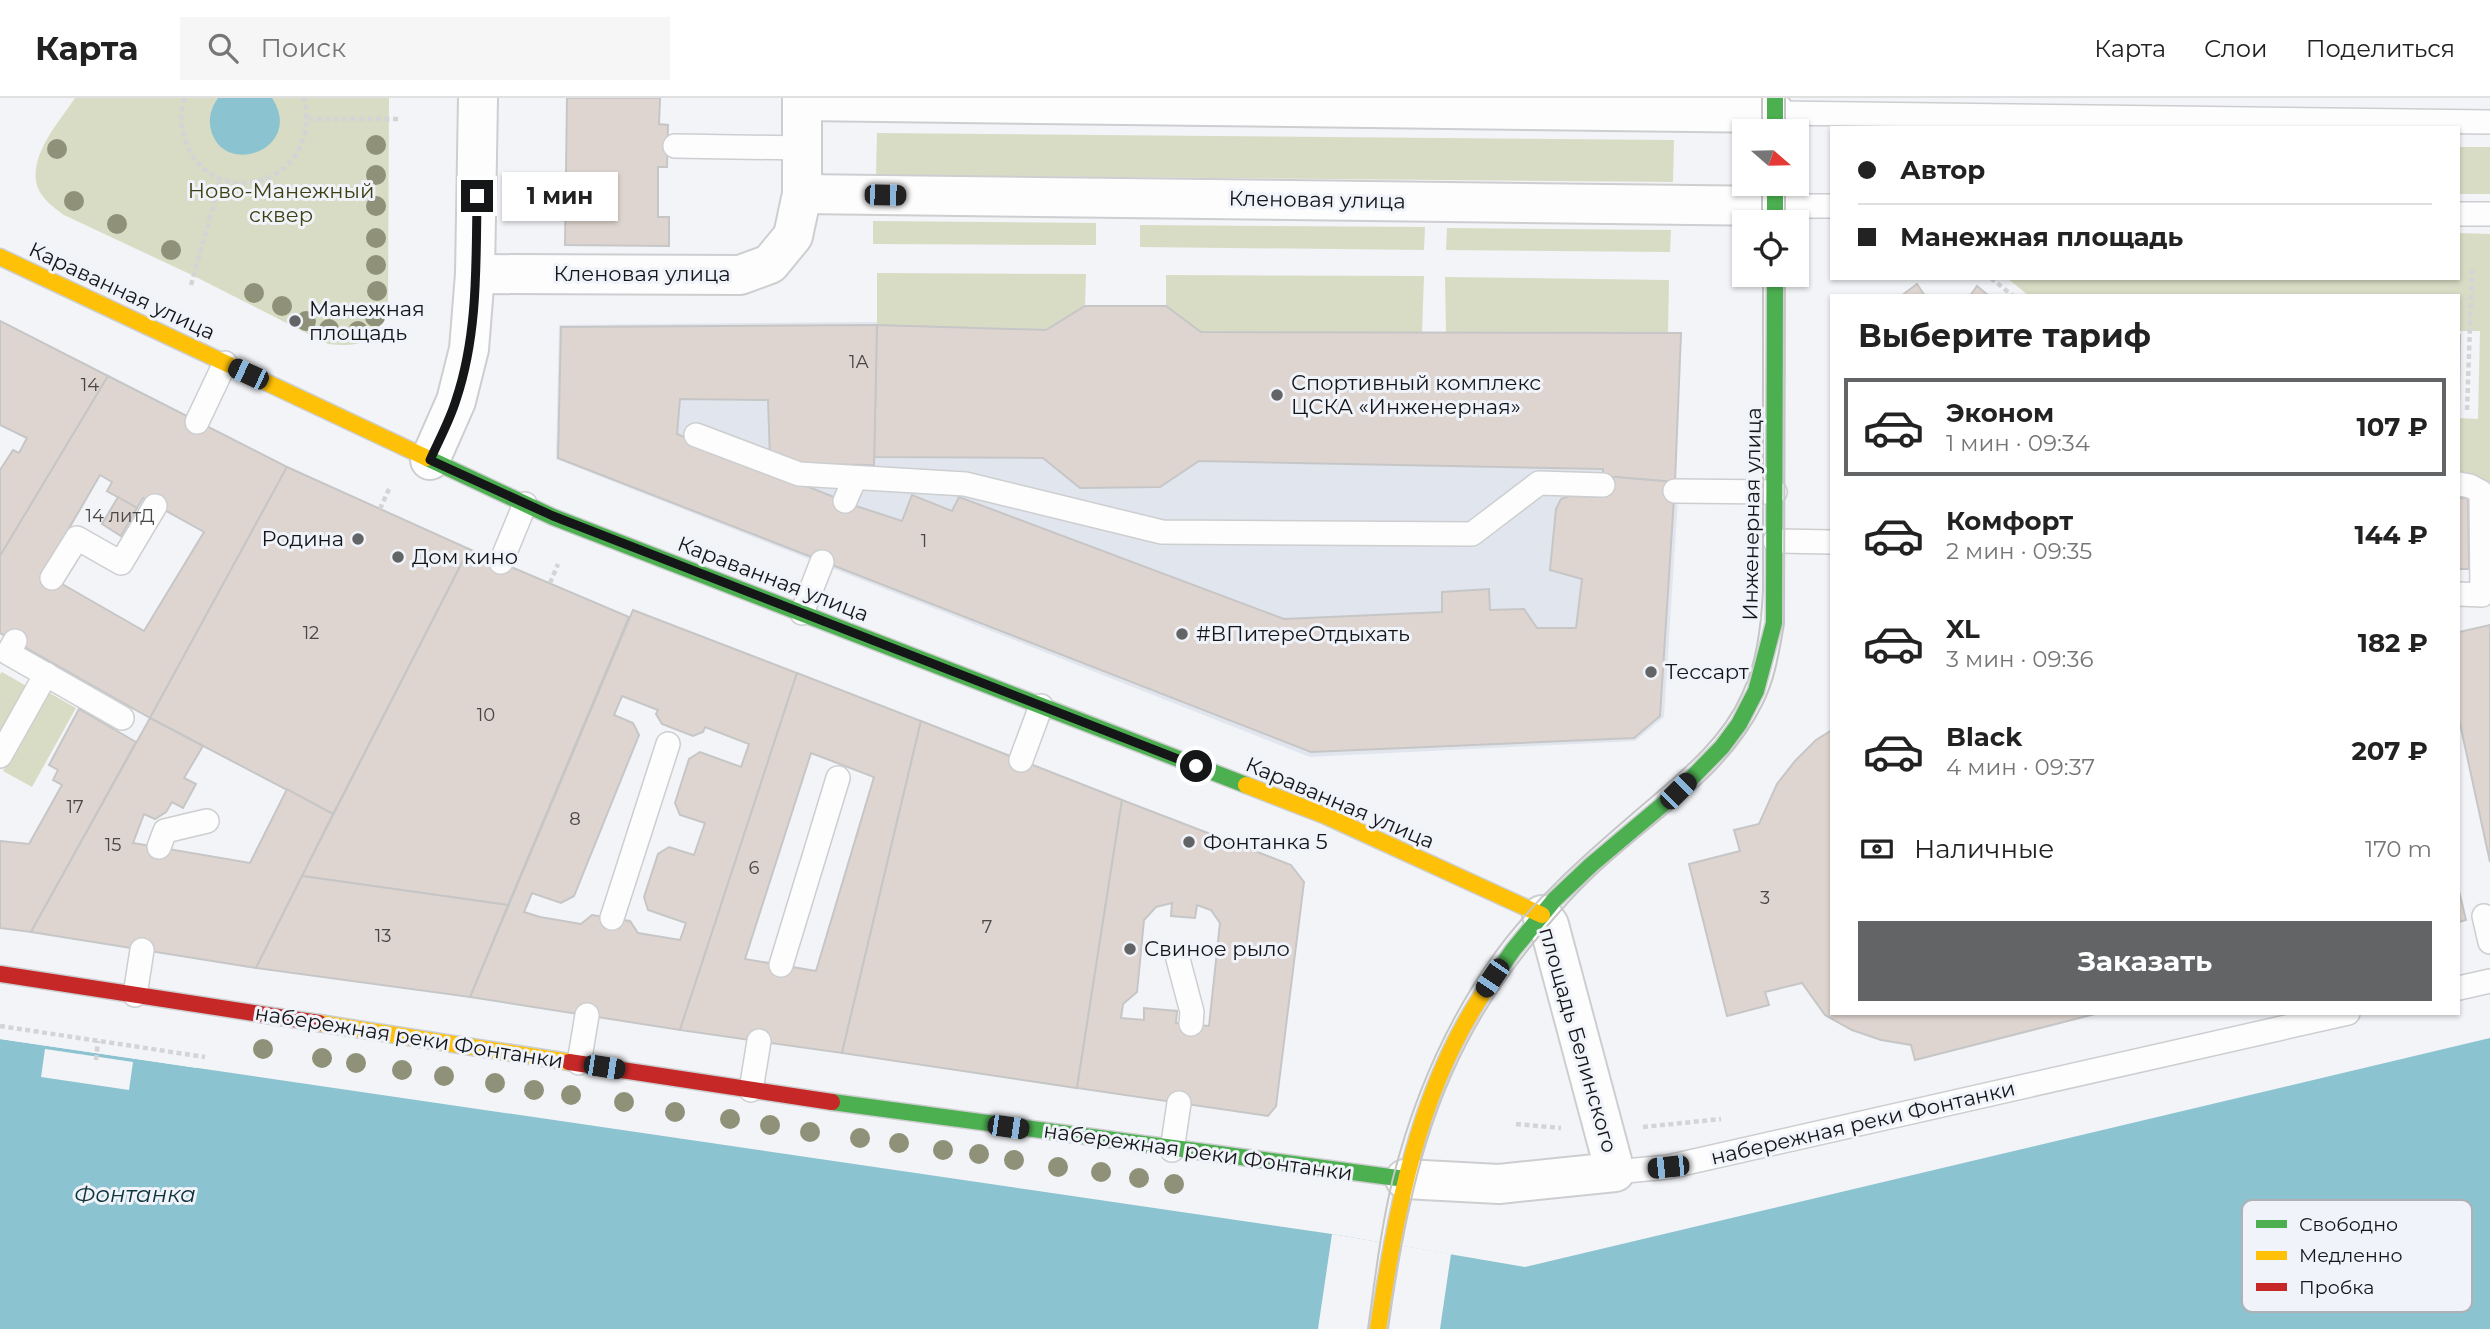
<!DOCTYPE html>
<html lang="ru">
<meta charset="utf-8">
<style>
:root{--surface:#fff;--page:#f6f6f6;--text:#222;--muted:#767676;--line:#e0e0e0;--accent:#626466}
body{margin:0;font-family:Montserrat,sans-serif;background:var(--page);color:var(--text);height:100vh;display:flex;flex-direction:column;font-size:26px;white-space:nowrap}
*{box-sizing:border-box;margin:0}
p{font-size:23px;color:var(--muted)}
.icon{flex:none;width:38px;height:38px;fill:none;stroke:currentColor;stroke-width:2;stroke-linecap:round;stroke-linejoin:round}
.map{position:relative;flex:1;overflow:hidden}
.drawer{position:absolute;left:1830px;top:196px;width:630px;height:721px;display:flex;flex-direction:column;background:var(--surface);border-radius:0px;box-shadow:0 2px 5px #0004}
.drawer>*{flex:none}
.top-card{position:absolute;left:1830px;top:28px;width:630px;height:154px;border-radius:0px;box-shadow:0 2px 5px #0004;display:grid;align-content:center;height:154px;padding:0 28px;background:var(--surface)}
.needle{width:46px;rotate:110deg}
.buttons{position:absolute;left:1732px;top:21px;display:grid;gap:14px}
.buttons a{display:grid;place-items:center;width:77px;height:77px;border-radius:0px;background:var(--surface);box-shadow:0 2px 5px #0004;font-size:35px}
.end{position:absolute;width:32px;height:32px;margin:-16px;border:9px solid #151618;background:#fff;box-shadow:0 0 0 4px #fff}
.from{border-radius:50%}
.bubble{position:absolute;height:49px;border-radius:0px;background:var(--surface);box-shadow:0 2px 5px #0004;font-size:23px;font-weight:700;line-height:49px;text-align:center}
.car{position:absolute;width:21px;height:42px;margin:-21px -10px;border-radius:9px;box-shadow:0 0 5px 2px #0007;background:linear-gradient(#222 24%,#8ab4d8 0 40%,#222 0 76%,#8ab4d8 0 86%,#222 0)}
.top-card b{display:flex;align-items:center;gap:24px;height:66px;font-size:26px}
.top-card b+b{border-top:2px solid var(--line)}
.top-card i{width:18px;height:18px;background:var(--text)}
ul{padding:0;list-style:none}
li{display:flex;align-items:center;gap:21px;height:98px;margin:0 14px 10px;padding:0 14px;border:4px solid transparent;border-radius:0px}
li div{flex:1}
li b{display:block;font-size:26px}
li em{font-style:normal;font-weight:700}
li.on{border-color:var(--accent)}
li>.icon{width:63px;height:63px;stroke-width:1.5}
h2{padding:0 28px;font-size:32px;line-height:84px}
.pay{display:flex;align-items:center;gap:18px;height:77px;padding:0 28px;font-size:26px}
.pay p{margin-inline-start:auto}
.primary-button{display:flex;gap:14px;margin-top:auto;padding:14px 28px}
.primary-button a{flex:1;height:80px;border-radius:0px;background:var(--accent);color:#fff;font-size:28px;font-weight:700;line-height:80px;text-align:center}
header{display:flex;align-items:center;gap:42px;box-sizing:border-box;height:98px;padding:0 35px;background:var(--surface);border-bottom:2px solid var(--line)}
header strong{font-size:33px}
nav{display:flex;gap:38px;margin-inline-start:auto;font-size:24px}
.search{width:490px;height:63px;background:var(--page);display:flex;align-items:center;gap:18px;box-sizing:border-box;padding:0 24px;border-radius:0px;color:var(--muted);font-size:26px}
.map>svg:first-child{display:block}
.built{fill:#e1e5ed}
.green{fill:#d9dcc4}
.water{fill:#8cc3d0}
.pier{fill:#f2f4f7}
.building{fill:#dfd5d0;stroke:#c6c6c7;stroke-width:2;fill-rule:evenodd}
.lines{fill:none;stroke-linecap:round;stroke-linejoin:round}
.lane-casing{stroke:#cdced0;stroke-width:26}
.street-casing{stroke:#cdced0;stroke-width:42}
.fast-casing{stroke:#cdced0;stroke-width:19}
.slow-casing{stroke:#cdced0;stroke-width:19}
.jam-casing{stroke:#cdced0;stroke-width:19}
.path{stroke:#d4d4d6;stroke-width:4.5;stroke-dasharray:5 3.5;stroke-linecap:butt}
.lane{stroke:#fdfdfe;stroke-width:23}
.street{stroke:#fdfdfe;stroke-width:38}
.fast{stroke:#4caf50;stroke-width:16}
.slow{stroke:#ffc107;stroke-width:16}
.jam{stroke:#c62828;stroke-width:16}
.tram{stroke:#c6c6c7;stroke-width:2}
.tree{fill:#8f9178}
.route{stroke:#151618;stroke-width:9}
.poi-dot{fill:#626466;stroke:#f0f3f9;stroke-width:2.5}
.labels{text-anchor:middle;stroke-width:6;stroke-linejoin:round;paint-order:stroke}
.number-label{font-size:18px;fill:#484646}
.park-label{font-size:21px;fill:#3e4011;stroke:#f0f3f9}
.street-label{font-size:21px;fill:#151618;stroke:#f0f3f9}
.poi-label{font-size:21px;fill:#151618;stroke:#f0f3f9;text-anchor:start}
.water-label{font-size:23px;font-style:italic;fill:#0d333b;stroke:#f0f3f9}
.key{fill:#f0f3f9;stroke:#aeb1b6;stroke-width:2}
.key-label{font-size:19px;fill:#151618}
</style>
<header>
<strong>Карта</strong>
<div class="search"><svg class="icon" aria-label="search" viewBox="0 0 24 24"><circle cx="10" cy="10" r="6"/><path d="M15 15l6 6"/></svg>Поиск</div>
<nav><a>Карта</a><a>Слои</a><a>Поделиться</a></nav>
</header>
<div class="map">
<svg width="2490" height="1231" viewBox="0 0 2490 1231">
<rect width="100%" height="100%" fill="#f2f4f7"/>
<path class="built" d="M877,224l-3,134 729,13 76,13 -15,235 -29,24 -325,16 -754,-298 3,-134z"/>
<g class="green">
<path d="M75,0h314l-1,209c-11,34 -25,41 -60,37l-134,-68 -130,-61c-11,-8 -26,-19 -28,-34 -4,-30 24,-60 39,-83z"/>
<path d="M877,35l797,7 -1,42 -797,-7z"/>
<rect x="2459" y="49" width="31" height="47"/>
<path d="M873,123l223,2v22l-223,-1z"/>
<path d="M1140,127l285,2 -1,23 -284,-3z"/>
<path d="M1447,130l224,2 -1,22 -224,-2z"/>
<path d="M2459,135l31,1v257l-31,-17v-56l19,1 2,-88h-21v-35h-430l-22,-18h452z"/>
<path d="M877,175l209,1 -1,32 -39,24 -169,-5z"/>
<path d="M1166,177l258,1 -2,57 -221,-1 -35,-26z"/>
<path d="M1445,179l224,3 -1,53h-222z"/>
<path d="M2,574l26,15 -28,50v-63z"/>
<path d="M48,594l28,16 -44,79 -29,-16z"/>
</g>
<g class="water">
<path d="M218,0h54c33,50 -48,81 -61,32 -3,-12 0,-22 7,-32z"/>
<path d="M2490,940v291h-2490v-290l1332,195 193,33z"/>
</g>
<g class="pier">
<path d="M1,937l196,29v4l-197,-29z"/>
<path d="M45,951l88,13 -4,28 -88,-13z"/>
<path d="M1332,1136l119,20 -11,75h-122z"/>
</g>
<g class="building">
<path d="M567,0h93l-1,26 9,1 -1,42h-9v50h11v29l-104,-1z"/>
<path d="M1917,186l8,12h14h-38z"/>
<path d="M1977,188l12,10h-19z"/>
<path d="M1085,208h81l35,26 480,1 -6,149 -72,-6v-7l-404,-8 -39,26 -80,1 -37,-30 -169,-1 3,-132 169,5z"/>
<path d="M0,223l108,55 -108,180v-86l13,-20 6,3 8,-15 -27,-13z"/>
<path d="M877,227l-3,140 -86,-1 -18,-7 -2,-57 -88,-1 -3,35 179,72 46,15 10,-26 40,16 7,-14 325,122 158,-7v-20l47,-3 1,21 34,-1 13,19h39l6,-49 -32,-9 6,-61 5,-10 8,-3 33,1 1,-21 72,6 -15,234 -26,22 -323,14 -753,-294 3,-131z"/>
<path d="M2459,237h1l-1,83z"/>
<path d="M108,278l179,91 -137,251 -150,-85v-77zM100,377l12,7 -5,9 30,17 6,-10 61,34 -60,99 -101,-58z"/>
<path d="M287,369l182,82 -136,265 -183,-96z"/>
<path d="M118,399l19,11 -16,28 -19,-12z"/>
<path d="M2459,400h9l1,71h-10z"/>
<path d="M469,451l160,68 -121,288 -206,-29z"/>
<path d="M633,512l164,63 -117,357 -210,-33zM622,598l36,14 -2,4 6,10 31,12 10,-4 2,-5 44,17 -8,23 -41,-15 -11,7 -14,44 5,12 25,8 -11,32 -25,-8 -11,7 -14,43 4,13 38,13 -6,17 -42,-7 -8,-12 -38,-6 -11,9 -41,-7 -16,-5 8,-19 29,10 13,-7 65,-161 -6,-12 -19,-8z"/>
<path d="M2490,527v237l-31,-143v-87z"/>
<path d="M797,575l124,48 -79,332 -162,-23zM811,655l63,24 -58,194 -71,-12z"/>
<path d="M79,611l57,33 -105,190 -31,-4v-87l29,3 33,-59 -9,-5 5,-10 -9,-5z"/>
<path d="M150,620l53,28 -19,32 12,6 -13,24 -11,-6 -6,10 -11,7 -11,-5 -11,29 117,20 37,-74 46,25 -77,154 -225,-36z"/>
<path d="M921,623l201,79 -45,288 -235,-35z"/>
<path d="M1832,632v283h267l-184,47 -4,-15 -30,-5 -29,-10 -27,-15 -23,-32 -37,9 4,13 -42,11 -38,-152 51,-13 -6,-21 25,-6 18,-40 18,-23 21,-21z"/>
<path d="M1122,702l169,65 13,17 -28,224 -8,10 -191,-28zM1172,805l-1,13 24,2 2,-13 14,5 9,13 -11,103 -33,-3 1,-12 -33,-3v12l-23,-2 2,-14 14,-12 7,-72 12,-13z"/>
<path d="M302,778l206,29 -38,92 -214,-29z"/>
<path d="M2459,793l7,29 -7,2z"/>
</g>
<g class="lines">
<g class="lane-casing">
<g id="lane">
<path d="M1775,15l715,9"/>
<path d="M675,48l127,2"/>
<path d="M1775,108h57"/>
<path d="M2459,116h31"/>
<path d="M197,324l28,-59"/>
<path d="M696,337l103,39 166,10 197,48 310,2 67,-51 64,2"/>
<path d="M2459,386l11,2 11,6 1,103 -23,-1"/>
<path d="M1675,393l100,1"/>
<path d="M845,403l10,-23"/>
<path d="M1775,443l57,1"/>
<path d="M501,464l24,-58"/>
<path d="M52,480l25,-40 44,25 34,-57"/>
<path d="M802,515l20,-51"/>
<path d="M15,543l-7,12 114,65"/>
<path d="M0,658l46,-82"/>
<path d="M1021,662l20,-54"/>
<path d="M159,749l6,-16 42,-10"/>
<path d="M2484,818l6,26"/>
<path d="M612,820l56,-174"/>
<path d="M1178,861l14,53 -1,12"/>
<path d="M781,867l57,-187"/>
<path d="M2459,890l31,-7"/>
<path d="M135,897l7,-45"/>
<path d="M579,965l8,-48"/>
<path d="M751,992l8,-49"/>
<path d="M1172,1052l7,-47"/>
<path d="M1615,1074l53,-5 680,-154"/>
</g>
</g>
<g class="street-casing">
<g id="street">
<path d="M803,3l972,12"/>
<path d="M802,96l973,12"/>
<path d="M475,176l265,1 30,-11 23,-28 9,-42v-96"/>
<path d="M430,362l26,-59 13,-52 6,-75 3,-176"/>
<path d="M1405,1081l94,5 116,-12 -66,-247 -7,-10"/>
</g>
</g>
<g class="fast-casing">
<g id="fast">
<path d="M1775,0v33"/>
<path d="M1775,86v38"/>
<path d="M427,360l126,59 693,268"/>
<path d="M1484,894l29,-42 42,-51 36,-34 89,-75 42,-43 17,-23 17,-33 18,-68 1,-348"/>
<path d="M832,1004l573,77"/>
</g>
</g>
<g class="slow-casing">
<g id="slow">
<path d="M0,159l427,201"/>
<path d="M1246,687l80,31 216,99"/>
<path d="M319,925l250,39"/>
<path d="M1378,1231c18,-116 39,-237 106,-337"/>
</g>
</g>
<g class="jam-casing">
<g id="jam">
<path d="M0,876l319,49"/>
<path d="M569,964l263,40"/>
</g>
</g>
<g class="path">
<path d="M185,0c-5,14 -5,28 0,42 26,76 139,45 119,-42"/>
<path d="M308,21h90"/>
<path d="M1991,180l22,18"/>
<path d="M191,187l30,-106"/>
<path d="M2467,312l5,-140"/>
<path d="M380,411l9,-20"/>
<path d="M550,485l8,-19"/>
<path d="M0,928l205,31"/>
<path d="M96,962l2,-19"/>
<path d="M1516,1026l45,4"/>
<path d="M1643,1029l78,-8"/>
</g>
<use href="#lane" class="lane"/>
<use href="#street" class="street"/>
<use href="#fast" class="fast"/>
<use href="#slow" class="slow"/>
<use href="#jam" class="jam"/>
<g class="tram">
<path d="M1762,0v33"/>
<path d="M1785,0v33"/>
<path d="M1762,86v38"/>
<path d="M1785,124v-38"/>
<path d="M1368,1231c7,-50 13,-102 25,-151 20,-79 52,-154 99,-221 38,-54 90,-100 140,-143 40,-35 88,-70 110,-120 15,-32 19,-68 21,-103v-316"/>
<path d="M1388,1231c18,-131 44,-252 125,-360 25,-33 53,-67 83,-95 57,-54 131,-97 166,-169 13,-25 17,-53 22,-81l1,-349"/>
</g>
</g>
<g class="tree">
<circle cx="376" cy="47" r="10"/>
<circle cx="57" cy="51" r="10"/>
<circle cx="376" cy="77" r="10"/>
<circle cx="74" cy="103" r="10"/>
<circle cx="376" cy="108" r="10"/>
<circle cx="117" cy="126" r="10"/>
<circle cx="376" cy="140" r="10"/>
<circle cx="171" cy="152" r="10"/>
<circle cx="376" cy="167" r="10"/>
<circle cx="377" cy="193" r="10"/>
<circle cx="254" cy="195" r="10"/>
<circle cx="282" cy="208" r="10"/>
<circle cx="375" cy="219" r="10"/>
<circle cx="306" cy="223" r="10"/>
<circle cx="329" cy="231" r="10"/>
<circle cx="358" cy="233" r="10"/>
<circle cx="263" cy="951" r="10"/>
<circle cx="322" cy="960" r="10"/>
<circle cx="356" cy="965" r="10"/>
<circle cx="402" cy="972" r="10"/>
<circle cx="444" cy="978" r="10"/>
<circle cx="495" cy="985" r="10"/>
<circle cx="534" cy="992" r="10"/>
<circle cx="571" cy="997" r="10"/>
<circle cx="624" cy="1004" r="10"/>
<circle cx="675" cy="1014" r="10"/>
<circle cx="730" cy="1021" r="10"/>
<circle cx="770" cy="1027" r="10"/>
<circle cx="810" cy="1034" r="10"/>
<circle cx="860" cy="1040" r="10"/>
<circle cx="899" cy="1045" r="10"/>
<circle cx="943" cy="1052" r="10"/>
<circle cx="979" cy="1056" r="10"/>
<circle cx="1014" cy="1062" r="10"/>
<circle cx="1058" cy="1069" r="10"/>
<circle cx="1101" cy="1074" r="10"/>
<circle cx="1139" cy="1080" r="10"/>
<circle cx="1174" cy="1086" r="10"/>
</g>
<g class="lines">
<path class="route" d="M477,98c-1,68 1,139 -21,204 -6,20 -17,40 -26,60l123,56 643,250"/>
</g>
<g class="poi-dot">
<circle cx="295" cy="223" r="7"/>
<circle cx="1277" cy="297" r="7"/>
<circle cx="358" cy="441" r="7"/>
<circle cx="398" cy="459" r="7"/>
<circle cx="1182" cy="536" r="7"/>
<circle cx="1651" cy="574" r="7"/>
<circle cx="1189" cy="744" r="7"/>
<circle cx="1130" cy="851" r="7"/>
</g>
<g class="labels">
<g class="number-label">
<text x="859" y="270">1А</text>
<text x="90" y="293">14</text>
<text x="120" y="424">14 литД</text>
<text x="924" y="449">1</text>
<text x="311" y="541">12</text>
<text x="486" y="623">10</text>
<text x="75" y="715">17</text>
<text x="575" y="727">8</text>
<text x="113" y="753">15</text>
<text x="754" y="776">6</text>
<text x="1765" y="806">3</text>
<text x="987" y="835">7</text>
<text x="383" y="844">13</text>
</g>
<g class="park-label">
<text x="281" y="100">Ново-Манежный<tspan x="281" dy="24">сквер</tspan></text>
</g>
<g class="street-label">
<text transform="translate(1317 102) rotate(1)" y="7">Кленовая улица</text>
<text x="642" y="183">Кленовая улица</text>
<text transform="translate(122 193) rotate(25)" y="7">Караванная улица</text>
<text transform="translate(1752 416) rotate(-89)" y="7">Инженерная улица</text>
<text transform="translate(773 481) rotate(21)" y="7">Караванная улица</text>
<text transform="translate(1340 705) rotate(23)" y="7">Караванная улица</text>
<text transform="translate(409 939) rotate(9)" y="7">набережная реки Фонтанки</text>
<text transform="translate(1578 942) rotate(74)" y="7">площадь Белинского</text>
<text transform="translate(1863 1025) rotate(-13)" y="7">набережная реки Фонтанки</text>
<text transform="translate(1198 1054) rotate(8)" y="7">набережная реки Фонтанки</text>
</g>
<g class="poi-label">
<text x="309" y="218">Манежная<tspan x="309" dy="24">площадь</tspan></text>
<text x="1291" y="292">Спортивный комплекс<tspan x="1291" dy="24">ЦСКА «Инженерная»</tspan></text>
<text x="344" y="448" text-anchor="end">Родина</text>
<text x="412" y="466">Дом кино</text>
<text x="1196" y="543">#ВПитереОтдыхать</text>
<text x="1665" y="581">Тессарт</text>
<text x="1203" y="751">Фонтанка 5</text>
<text x="1144" y="858">Свиное рыло</text>
</g>
<g class="water-label">
<text x="135" y="1104">Фонтанка</text>
</g>
</g>
<rect x="2242" y="1102" width="230" height="112" rx="10" class="key"/>
<rect x="2256" y="1122" width="31" height="8" fill="#4caf50"/>
<rect x="2256" y="1153" width="31" height="9" fill="#ffc107"/>
<rect x="2256" y="1185" width="31" height="8" fill="#c62828"/>
<g class="key-label">
<text x="2299" y="1133">Свободно</text>
<text x="2299" y="1164">Медленно</text>
<text x="2299" y="1196">Пробка</text>
</g>
</svg>
<div class="buttons">
<a><svg class="needle" viewBox="-14 -14 28 28"><path d="M0-13l5 13h-10z" fill="#e53935"/><path d="M0 13l5-13h-10z" fill="#767676"/></svg></a>
<a><svg class="icon" aria-label="locate" viewBox="0 0 24 24"><circle cx="12" cy="12" r="6"/><path d="M12 2v4M12 18v4M2 12h4M18 12h4"/></svg></a>
</div>
<i class="end from" style="left:1196px;top:668px"></i>
<i class="end" style="left:477px;top:98px"></i>
<div class="bubble" style="left:502px;top:74px;width:116px">1 мин</div>
<i class="car" style="left:885px;top:97px;rotate:91deg"></i>
<i class="car" style="left:248px;top:276px;rotate:295deg"></i>
<i class="car" style="left:1678px;top:693px;rotate:45deg"></i>
<i class="car" style="left:1492px;top:880px;rotate:214deg"></i>
<i class="car" style="left:604px;top:969px;rotate:99deg"></i>
<i class="car" style="left:1008px;top:1029px;rotate:98deg"></i>
<i class="car" style="left:1668px;top:1069px;rotate:264deg"></i>
<div class="top-card">
<b><i class="from"></i>Автор</b>
<b><i></i>Манежная площадь</b>
</div>
<section class="drawer">
<h2>Выберите тариф</h2>
<ul>
<li class="on"><svg class="icon" aria-label="car" viewBox="0 0 24 24"><path d="M5 17H2v-5l4-1 3-4h7l3 4 3 1v5h-3M9 17h6M6 11h13"/><circle cx="7" cy="17" r="2"/><circle cx="17" cy="17" r="2"/></svg><div><b>Эконом</b><p>1 мин · 09:34</p></div><em>107 ₽</em></li>
<li><svg class="icon" aria-label="car" viewBox="0 0 24 24"><path d="M5 17H2v-5l4-1 3-4h7l3 4 3 1v5h-3M9 17h6M6 11h13"/><circle cx="7" cy="17" r="2"/><circle cx="17" cy="17" r="2"/></svg><div><b>Комфорт</b><p>2 мин · 09:35</p></div><em>144 ₽</em></li>
<li><svg class="icon" aria-label="car" viewBox="0 0 24 24"><path d="M5 17H2v-5l4-1 3-4h7l3 4 3 1v5h-3M9 17h6M6 11h13"/><circle cx="7" cy="17" r="2"/><circle cx="17" cy="17" r="2"/></svg><div><b>XL</b><p>3 мин · 09:36</p></div><em>182 ₽</em></li>
<li><svg class="icon" aria-label="car" viewBox="0 0 24 24"><path d="M5 17H2v-5l4-1 3-4h7l3 4 3 1v5h-3M9 17h6M6 11h13"/><circle cx="7" cy="17" r="2"/><circle cx="17" cy="17" r="2"/></svg><div><b>Black</b><p>4 мин · 09:37</p></div><em>207 ₽</em></li>
</ul>
<div class="pay"><svg class="icon" aria-label="cash" viewBox="0 0 24 24"><path d="M3 7h18v10H3z"/><circle cx="12" cy="12" r="2"/></svg>Наличные<p>170 m</p></div>
<div class="primary-button"><a>Заказать</a></div>
</section>
</div>
